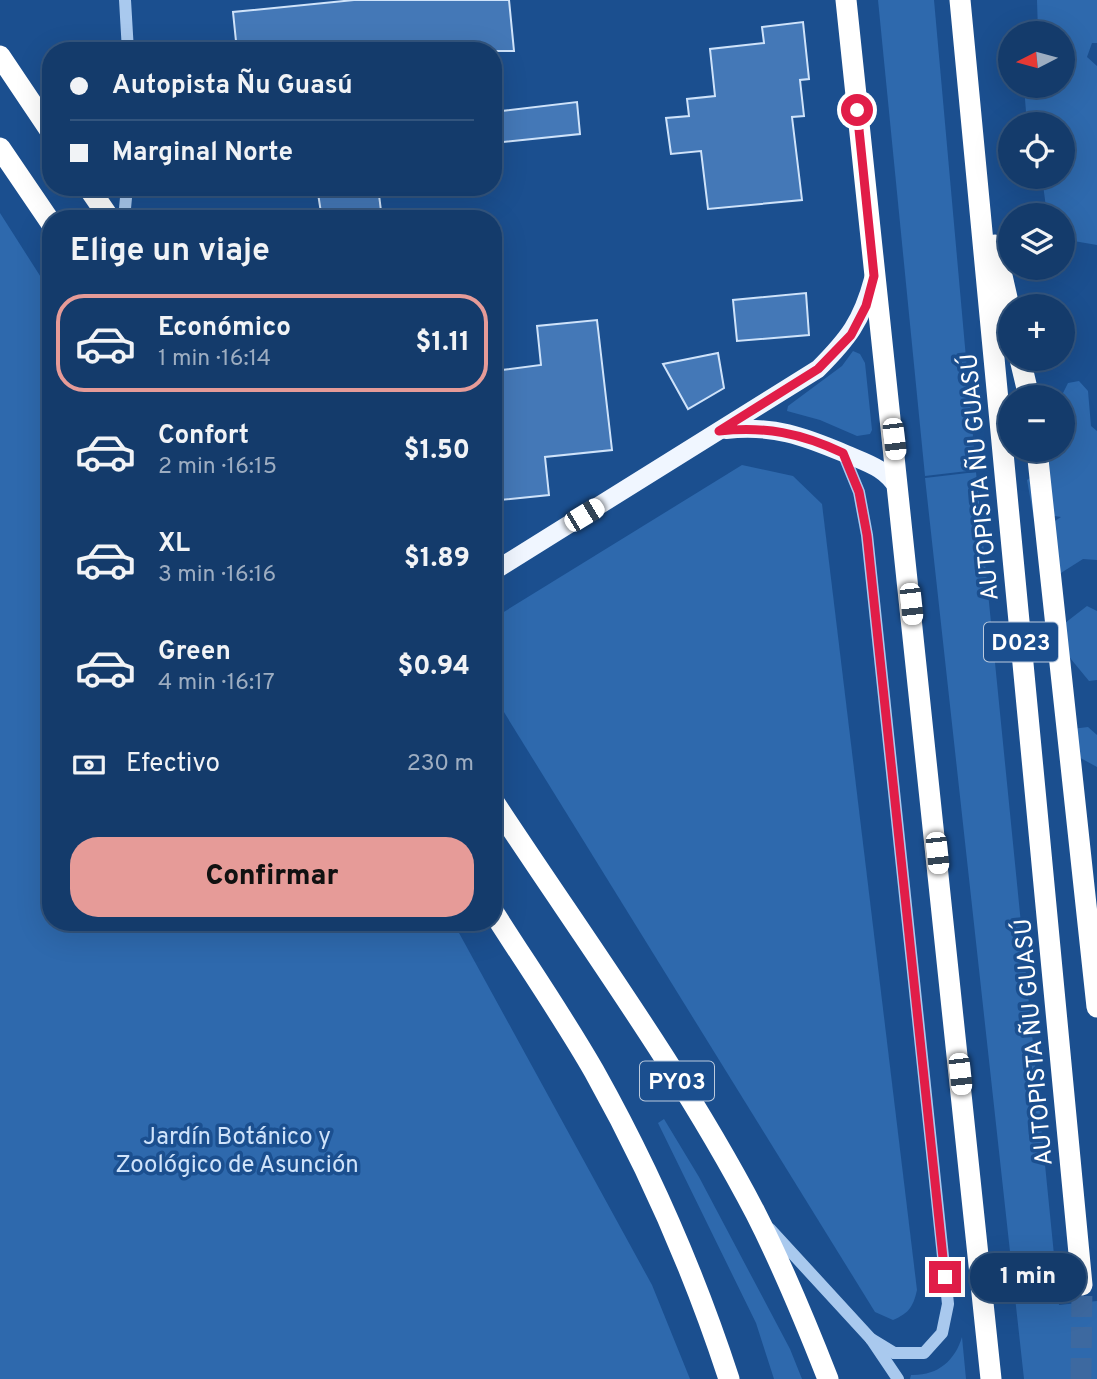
<!DOCTYPE html>
<html lang="es">
<meta charset="utf-8">
<style>
:root{--surface:#143b6b;--page:#214673;--text:#f1f3f6;--muted:#9dadc1;--line:#33557e;--accent:#e69b98}
body{margin:0;font-family:Overpass,sans-serif;background:var(--page);color:var(--text);height:100vh;display:flex;flex-direction:column;font-size:26px;white-space:nowrap}
*{box-sizing:border-box;margin:0}
p{font-size:23px;color:var(--muted)}
.icon{flex:none;width:38px;height:38px;fill:none;stroke:currentColor;stroke-width:2;stroke-linecap:round;stroke-linejoin:round}
.map{position:relative;flex:1;overflow:hidden}
.sheet{position:absolute;left:42px;top:210px;width:460px;height:721px;display:flex;flex-direction:column;background:var(--surface);border-radius:28px;box-shadow:0 7px 28px #0002,0 0 0 2px var(--line)}
.sheet>*{flex:none}
.banner{position:absolute;left:42px;top:42px;width:460px;height:154px;border-radius:28px;box-shadow:0 7px 28px #0002,0 0 0 2px var(--line);display:grid;align-content:center;height:154px;padding:0 28px;background:var(--surface)}
.needle{width:46px;rotate:264deg}
.tools{position:absolute;left:998px;top:21px;display:grid;gap:14px}
.tools a{display:grid;place-items:center;width:77px;height:77px;border-radius:50%;background:var(--surface);box-shadow:0 7px 28px #0002,0 0 0 2px var(--line);font-size:35px}
.end{position:absolute;width:32px;height:32px;margin:-16px;border:9px solid #e11d48;background:#fff;box-shadow:0 0 0 4px #fff}
.from{border-radius:50%}
.bubble{position:absolute;height:49px;border-radius:24px;background:var(--surface);box-shadow:0 7px 28px #0002,0 0 0 2px var(--line);font-size:23px;font-weight:800;line-height:49px;text-align:center}
.car{position:absolute;width:21px;height:42px;margin:-21px -10px;border-radius:9px;box-shadow:0 0 5px 2px #0007;background:linear-gradient(#fff 24%,#345 0 40%,#fff 0 76%,#345 0 86%,#fff 0)}
.banner b{display:flex;align-items:center;gap:24px;height:66px;font-size:26px}
.banner b+b{border-top:2px solid var(--line)}
.banner i{width:18px;height:18px;background:var(--text)}
ul{padding:0;list-style:none}
li{display:flex;align-items:center;gap:21px;height:98px;margin:0 14px 10px;padding:0 14px;border:4px solid transparent;border-radius:28px}
li div{flex:1}
li b{display:block;font-size:26px}
li em{font-style:normal;font-weight:800}
li.selected{border-color:var(--accent)}
li>.icon{width:63px;height:63px;stroke-width:1.5}
h2{padding:0 28px;font-size:32px;line-height:84px}
.pay{display:flex;align-items:center;gap:18px;height:77px;padding:0 28px;font-size:26px}
.pay p{margin-inline-start:auto}
.primary-button{display:flex;gap:14px;margin-top:auto;padding:14px 28px}
.primary-button a{flex:1;height:80px;border-radius:28px;background:var(--accent);color:#111;font-size:28px;font-weight:800;line-height:80px;text-align:center}
.map>svg:first-child{display:block}
.green{fill:#2e69ad}
.building{fill:#4478b7;stroke:#cfe3fa;stroke-width:2}
.lines{fill:none;stroke-linecap:round;stroke-linejoin:round}
.highway-tunnel{stroke:#3d69a0;stroke-width:21;stroke-dasharray:21 10;stroke-linecap:butt}
.minor{stroke:#a9c9ee;stroke-width:12}
.major{stroke:#f0f6ff;stroke-width:18}
.highway{stroke:#fff;stroke-width:21}
.route{stroke:#e11d48;stroke-width:9}
.labels{text-anchor:middle;stroke-width:7;stroke-linejoin:round;paint-order:stroke}
.shield{fill:#1b4f8f;stroke:#bbcadd;stroke-width:2}
.shield-label{font-size:23px;font-weight:bold;fill:#fff}
.street-label{font-size:24px;fill:#fff;stroke:#1b4f8f}
.park-label{font-size:24px;fill:#cfe3fa;stroke:#1b4f8f}
</style>
<div class="map">
<svg width="1097" height="1379" viewBox="0 0 1097 1379">
<rect width="100%" height="100%" fill="#1b4f8f"/>
<g class="green">
<path d="M878,0h56l42,470 -51,6z"/>
<path d="M1037,0h60v43h-5l-5,14 10,9v179l-35,-6v-24h-15l-5,-38h20v-53h-35l-3,-37 38,-1v-53h-24z"/>
<path d="M0,213l51,80v629h402l199,363 38,94h-690z"/>
<path d="M853,351l7,3 5,9 7,67 -2,4 -13,2 -37,-16 -33,-9 1,-5 54,-40z"/>
<path d="M1079,381l9,10 3,35 6,5v129l-14,-1 -30,19 -9,-50 17,-11 -13,-2 -14,4 -7,-39 7,-5 7,-25h21l-1,-53 7,-14z"/>
<path d="M742,465l51,11 29,28 95,786c-4,17 -8,23 -24,30l-18,-8 -381,-616v-78z"/>
<path d="M976,472l83,833 38,-4v78h-73l-99,-901z"/>
<path d="M1087,606l10,5v69l-8,1 -23,-28 -1,-30z"/>
<path d="M1088,727l9,8v32l-22,-12 -3,-26z"/>
<path d="M664,1119l35,58 91,172 12,30h-28l-18,-56 -98,-200z"/>
<path d="M962,1337l4,42h-56l1,-4c26,1 44,-14 51,-38z"/>
</g>
<g class="building">
<path d="M354,0h155l5,51h-277l-4,-39z"/>
<path d="M803,22l6,57 -9,1 4,36 -12,1 10,83 -94,9 -7,-58 -30,3 -5,-36 23,-2 -2,-17 28,-3 -5,-47 54,-6 -2,-16z"/>
<path d="M577,102l3,32 -86,9v-31z"/>
<path d="M317,187h61l4,32h-60z"/>
<path d="M806,293l3,42 -72,6 -4,-41z"/>
<path d="M597,320l15,130 -67,7 4,38 -49,5 -6,-52v-77l47,-6 -4,-39z"/>
<path d="M718,353l6,35 -36,21 -25,-45z"/>
</g>
<g class="lines">
<path class="highway-tunnel" d="M1081,1379l1,-94"/>
<g class="minor">
<path d="M125,0l3,51"/>
<path d="M124,219l3,-32"/>
<path d="M843,453l16,39 8,43 81,769 -6,29 -18,20h-30l-23,-14"/>
<path d="M770,1229l101,110 27,40"/>
</g>
<g class="major">
<path d="M726,430c48,-5 77,6 120,24 21,9 40,14 52,35"/>
<path d="M494,571l324,-202c30,-30 44,-48 55,-90"/>
</g>
<g class="highway">
<path d="M846,0l145,1379"/>
<path d="M960,0l122,1285"/>
<path d="M0,56l51,76"/>
<path d="M0,148l51,75"/>
<path d="M88,187l22,32"/>
<path d="M995,245l15,66"/>
<path d="M1020,359l9,38"/>
<path d="M1037,450l60,557"/>
<path d="M494,802c88,134 188,270 262,412 27,53 50,109 72,165"/>
<path d="M494,913c33,52 69,104 100,158 55,98 100,201 135,308"/>
</g>
</g>
<g class="lines">
<path class="route" d="M857,110l17,166 -8,30 -15,29 -33,34 -99,62c46,-5 82,2 124,22l16,39 8,43 78,742"/>
</g>
<g class="labels">
<g class="shield">
<rect x="984" y="622.5" width="74" height="39" rx="5"/>
<rect x="640" y="1061.5" width="74" height="39" rx="5"/>
</g>
<g class="shield-label">
<text x="1021" y="650">D023</text>
<text x="677" y="1089">PY03</text>
</g>
<g class="street-label">
<text transform="translate(979 477) rotate(-95)" y="8">AUTOPISTA ÑU GUASÚ</text>
<text transform="translate(1033 1042) rotate(-95)" y="8">AUTOPISTA ÑU GUASÚ</text>
</g>
<g class="park-label">
<text x="237" y="1144">Jardín Botánico y<tspan x="237" dy="28">Zoológico de Asunción</tspan></text>
</g>
</g>
</svg>
<div class="tools">
<a><svg class="needle" viewBox="-14 -14 28 28"><path d="M0-13l5 13h-10z" fill="#e53935"/><path d="M0 13l5-13h-10z" fill="#9dadc1"/></svg></a>
<a><svg class="icon" aria-label="locate" viewBox="0 0 24 24"><circle cx="12" cy="12" r="6"/><path d="M12 2v4M12 18v4M2 12h4M18 12h4"/></svg></a>
<a><svg class="icon" aria-label="layers" viewBox="0 0 24 24"><path d="M12 4l9 5-9 5-9-5zM3 14l9 5 9-5"/></svg></a>
<a>+</a>
<a>−</a>
</div>
<i class="end from" style="left:857px;top:110px"></i>
<i class="end" style="left:945px;top:1277px"></i>
<div class="bubble" style="left:970px;top:1253px;width:116px">1 min</div>
<i class="car" style="left:894px;top:439px;rotate:173deg"></i>
<i class="car" style="left:584px;top:515px;rotate:59deg"></i>
<i class="car" style="left:911px;top:604px;rotate:174deg"></i>
<i class="car" style="left:937px;top:853px;rotate:174deg"></i>
<i class="car" style="left:960px;top:1074px;rotate:174deg"></i>
<div class="banner">
<b><i class="from"></i>Autopista Ñu Guasú</b>
<b><i></i>Marginal Norte</b>
</div>
<section class="sheet">
<h2>Elige un viaje</h2>
<ul>
<li class="selected"><svg class="icon" aria-label="car" viewBox="0 0 24 24"><path d="M5 17H2v-5l4-1 3-4h7l3 4 3 1v5h-3M9 17h6M6 11h13"/><circle cx="7" cy="17" r="2"/><circle cx="17" cy="17" r="2"/></svg><div><b>Económico</b><p>1 min · 16:14</p></div><em>$1.11</em></li>
<li><svg class="icon" aria-label="car" viewBox="0 0 24 24"><path d="M5 17H2v-5l4-1 3-4h7l3 4 3 1v5h-3M9 17h6M6 11h13"/><circle cx="7" cy="17" r="2"/><circle cx="17" cy="17" r="2"/></svg><div><b>Confort</b><p>2 min · 16:15</p></div><em>$1.50</em></li>
<li><svg class="icon" aria-label="car" viewBox="0 0 24 24"><path d="M5 17H2v-5l4-1 3-4h7l3 4 3 1v5h-3M9 17h6M6 11h13"/><circle cx="7" cy="17" r="2"/><circle cx="17" cy="17" r="2"/></svg><div><b>XL</b><p>3 min · 16:16</p></div><em>$1.89</em></li>
<li><svg class="icon" aria-label="car" viewBox="0 0 24 24"><path d="M5 17H2v-5l4-1 3-4h7l3 4 3 1v5h-3M9 17h6M6 11h13"/><circle cx="7" cy="17" r="2"/><circle cx="17" cy="17" r="2"/></svg><div><b>Green</b><p>4 min · 16:17</p></div><em>$0.94</em></li>
</ul>
<div class="pay"><svg class="icon" aria-label="cash" viewBox="0 0 24 24"><path d="M3 7h18v10H3z"/><circle cx="12" cy="12" r="2"/></svg>Efectivo<p>230 m</p></div>
<div class="primary-button"><a>Confirmar</a></div>
</section>
</div>
